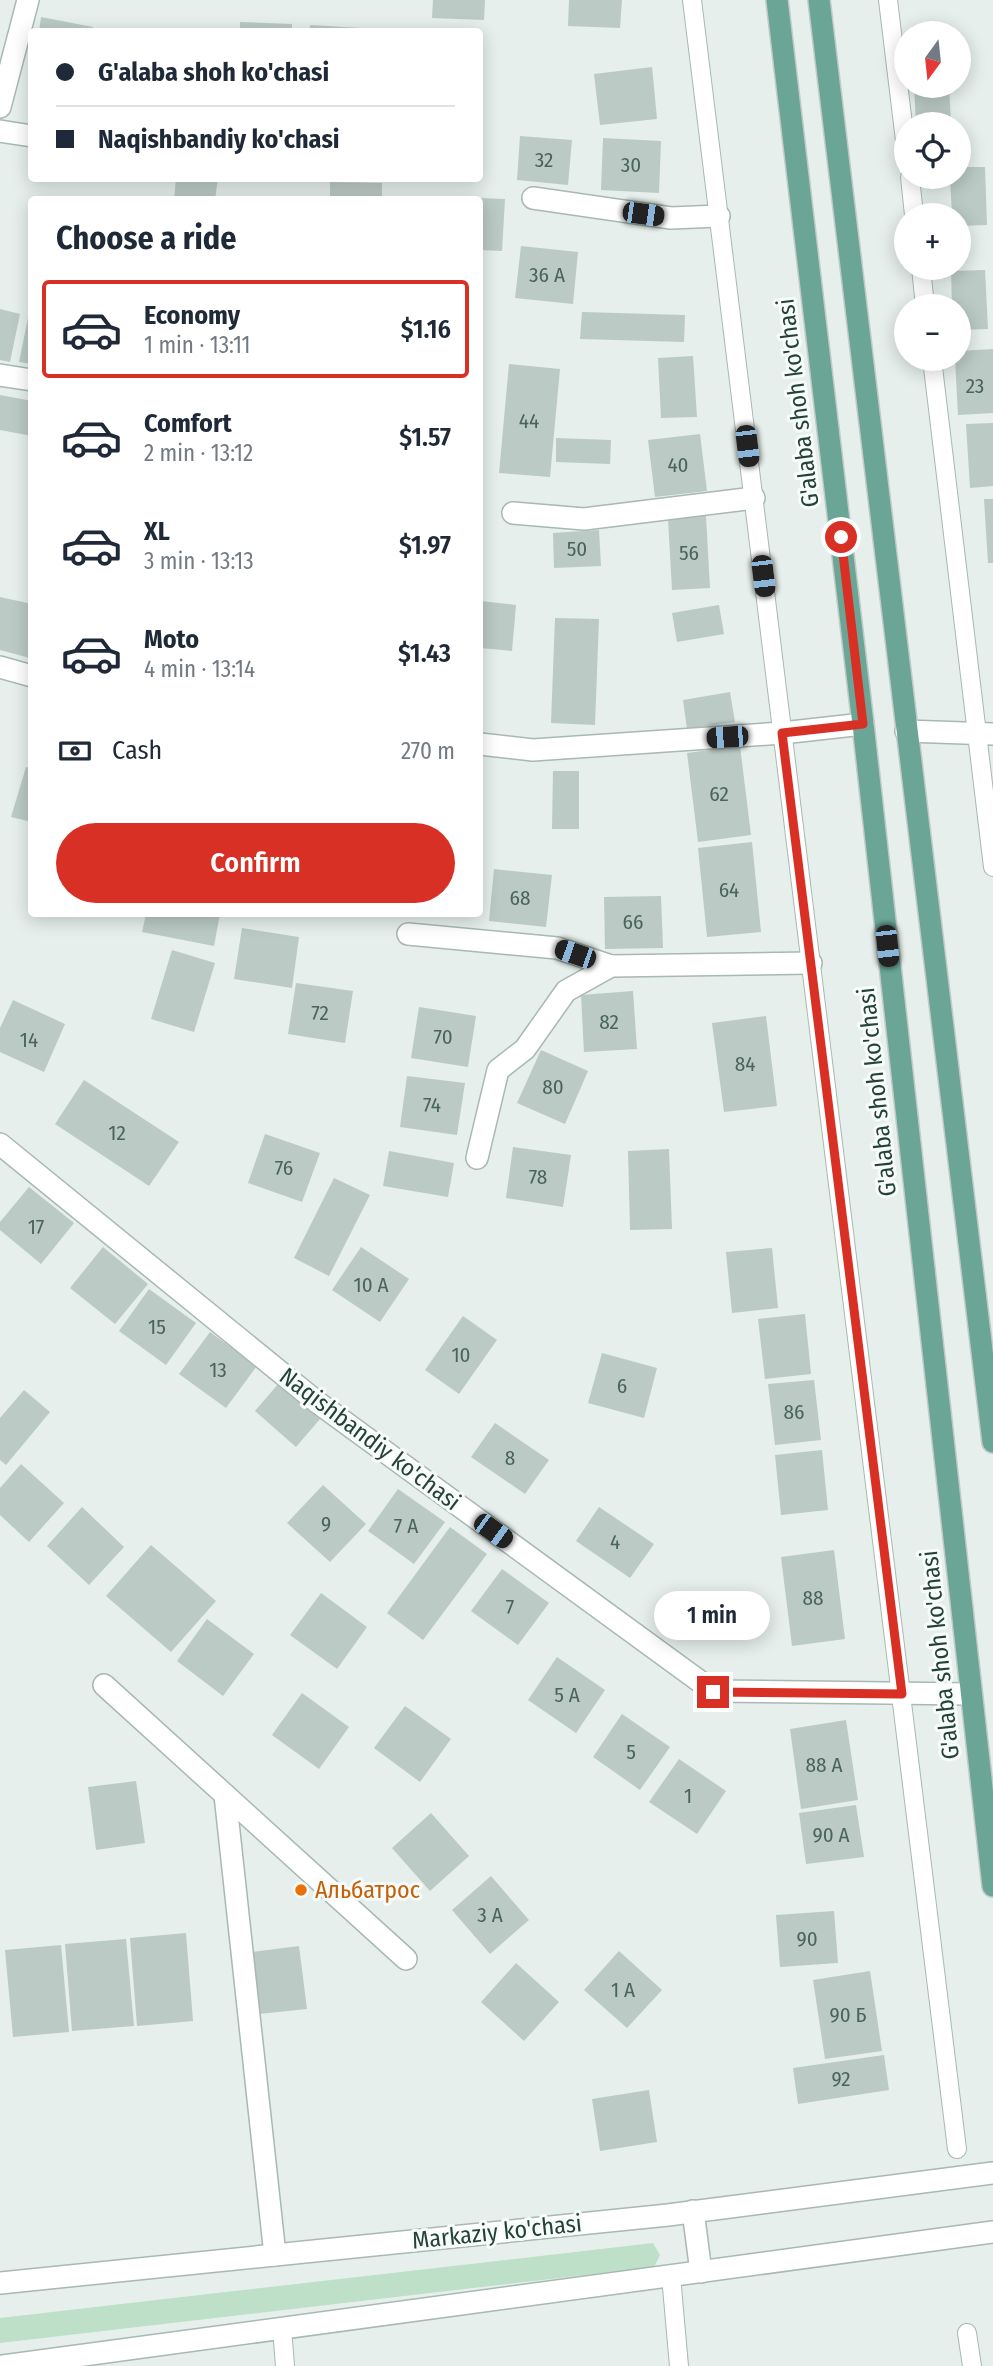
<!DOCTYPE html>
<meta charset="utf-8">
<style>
:root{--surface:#fff;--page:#f2f2f3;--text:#1f2937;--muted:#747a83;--line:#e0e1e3;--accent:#d93025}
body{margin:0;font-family:"Fira Sans Condensed",sans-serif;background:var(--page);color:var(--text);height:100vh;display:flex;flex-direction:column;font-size:26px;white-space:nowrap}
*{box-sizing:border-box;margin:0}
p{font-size:23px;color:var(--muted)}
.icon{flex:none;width:38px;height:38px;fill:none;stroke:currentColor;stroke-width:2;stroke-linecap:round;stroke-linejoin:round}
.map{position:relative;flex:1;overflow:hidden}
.panel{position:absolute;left:28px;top:196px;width:455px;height:721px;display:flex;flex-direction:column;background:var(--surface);border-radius:7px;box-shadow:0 4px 18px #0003}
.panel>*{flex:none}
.banner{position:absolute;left:28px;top:28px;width:455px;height:154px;border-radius:7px;box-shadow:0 4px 18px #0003;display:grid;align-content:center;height:154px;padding:0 28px;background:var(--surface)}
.needle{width:46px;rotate:195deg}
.controls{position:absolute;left:894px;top:21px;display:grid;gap:14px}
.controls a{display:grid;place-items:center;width:77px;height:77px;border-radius:50%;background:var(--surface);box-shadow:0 4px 18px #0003;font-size:35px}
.end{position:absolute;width:32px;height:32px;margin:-16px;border:9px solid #d93025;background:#fff;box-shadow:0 0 0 4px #fff}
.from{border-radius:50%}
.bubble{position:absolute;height:49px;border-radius:24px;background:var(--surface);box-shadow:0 4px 18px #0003;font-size:23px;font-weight:600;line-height:49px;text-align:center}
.car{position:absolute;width:21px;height:42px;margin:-21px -10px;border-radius:9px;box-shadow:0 0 5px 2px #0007;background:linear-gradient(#222 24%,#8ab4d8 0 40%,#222 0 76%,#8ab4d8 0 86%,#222 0)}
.banner b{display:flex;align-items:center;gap:24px;height:66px;font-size:26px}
.banner b+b{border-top:2px solid var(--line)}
.banner i{width:18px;height:18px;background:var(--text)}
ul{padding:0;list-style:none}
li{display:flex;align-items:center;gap:21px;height:98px;margin:0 14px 10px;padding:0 14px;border:4px solid transparent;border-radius:7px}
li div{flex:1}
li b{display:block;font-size:26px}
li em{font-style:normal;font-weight:600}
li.current{border-color:var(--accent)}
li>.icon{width:63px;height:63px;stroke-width:1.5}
h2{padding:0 28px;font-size:32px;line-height:84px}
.pay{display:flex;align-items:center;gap:18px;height:77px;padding:0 28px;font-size:26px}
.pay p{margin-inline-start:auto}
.cta{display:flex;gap:14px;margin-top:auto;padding:14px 28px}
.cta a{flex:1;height:80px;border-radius:42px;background:var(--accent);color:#fff;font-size:28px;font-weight:600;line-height:80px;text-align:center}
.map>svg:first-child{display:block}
.green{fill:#bfe0c8}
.building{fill:#bbcac4}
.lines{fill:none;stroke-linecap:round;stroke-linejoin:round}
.service-casing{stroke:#a8b8b2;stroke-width:20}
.minor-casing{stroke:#a8b8b2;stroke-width:24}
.tertiary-casing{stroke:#a8b8b2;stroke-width:24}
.primary-casing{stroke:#c2cac8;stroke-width:24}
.service{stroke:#fff;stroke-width:18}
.minor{stroke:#fff;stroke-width:21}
.tertiary{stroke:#fff;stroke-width:21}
.primary{stroke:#6aa596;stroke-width:21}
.route{stroke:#d93025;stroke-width:9}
.food-dot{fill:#e8710a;stroke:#f7fbf9;stroke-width:2.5}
.labels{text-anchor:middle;stroke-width:6;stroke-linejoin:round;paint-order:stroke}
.number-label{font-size:21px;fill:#4a645c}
.street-label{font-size:24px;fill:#24423a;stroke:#f7fbf9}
.food-label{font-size:24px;fill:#c56008;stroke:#f7fbf9;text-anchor:start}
</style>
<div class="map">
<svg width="993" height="2366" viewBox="0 0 993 2366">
<rect width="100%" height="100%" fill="#e6efeb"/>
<path class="green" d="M653,2243l7,12 -6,12 -654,76v-25z"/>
<g class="building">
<path d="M433,0h52l-1,20 -52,-2z"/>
<path d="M569,0h53l-2,28 -52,-2z"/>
<path d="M41,17l52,10 -1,5h-53z"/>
<path d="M240,22l52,2v8h-52z"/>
<path d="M310,25l52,3v4h-53z"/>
<path d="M652,67l5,52 -57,6 -6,-51z"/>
<path d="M914,86h35l2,36 -35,2z"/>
<path d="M520,136l52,4 -4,45 -51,-5z"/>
<path d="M603,138l58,3 -2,52 -58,-3z"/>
<path d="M959,167h26l2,58 -28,1v-11h-7l-2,-38h9z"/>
<path d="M176,178h42l-3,22h-41z"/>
<path d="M330,182l52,1v17h-52z"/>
<path d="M480,198l25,1 -3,52 -22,-1z"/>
<path d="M521,246l57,6 -5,52 -58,-6z"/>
<path d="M985,270l3,59 -29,1v-24h-7l-1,-35z"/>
<path d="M0,309l20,5 -10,48 -10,-2z"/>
<path d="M582,312l103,3 -1,27 -104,-3z"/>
<path d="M29,313l3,1v50l-13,-2z"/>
<path d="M993,349v64l-35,2 -3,-56h4v-8z"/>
<path d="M693,356l4,61 -36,1 -3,-60z"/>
<path d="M509,364l51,5 -10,108 -51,-4z"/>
<path d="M0,395l32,6v35l-32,-6z"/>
<path d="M993,423v63l-23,2 -4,-64z"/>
<path d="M700,434l7,57 -52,6 -7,-57z"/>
<path d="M556,438l55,2 -1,24 -54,-2z"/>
<path d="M984,499h9v64h-5z"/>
<path d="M706,516l4,72 -38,2 -4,-71z"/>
<path d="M599,530l2,36 -47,2 -1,-35z"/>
<path d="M0,597l32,7 -2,54 -30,-8z"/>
<path d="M481,601l35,4 -4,46 -32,-3z"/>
<path d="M719,605l5,29 -47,8 -5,-29z"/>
<path d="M555,618l44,1 -4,106 -44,-2z"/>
<path d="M730,692l5,30 -48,7 -4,-29z"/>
<path d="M740,746l11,89 -53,7 -11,-89z"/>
<path d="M26,767l6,1v54l-21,-5z"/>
<path d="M553,771h26v58h-27z"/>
<path d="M752,842l9,90 -54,5 -9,-89z"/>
<path d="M494,869l58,6 -6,52 -57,-6z"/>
<path d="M661,896l2,52 -58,1 -1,-52z"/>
<path d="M146,914h74l-6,32 -72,-14z"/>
<path d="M242,928l57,9 -7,51 -58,-9z"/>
<path d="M172,950l43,13 -21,69 -43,-13z"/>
<path d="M296,983l57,8 -8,52 -57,-9z"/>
<path d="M633,991l4,58 -53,3 -3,-57z"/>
<path d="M13,1000l52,24 -21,48 -44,-20v-24z"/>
<path d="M419,1007l57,9 -8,51 -57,-9z"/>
<path d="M766,1016l11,90 -53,6 -12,-89z"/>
<path d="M541,1050l47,21 -23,53 -48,-21z"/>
<path d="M407,1076l58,7 -8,52 -57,-8z"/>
<path d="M84,1080l95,62 -30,44 -94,-62z"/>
<path d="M265,1134l55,19 -18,49 -54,-19z"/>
<path d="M513,1147l58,8 -8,52 -57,-9z"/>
<path d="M669,1149l3,80 -42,1 -2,-79z"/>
<path d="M389,1151l65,12 -6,34 -65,-11z"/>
<path d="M334,1178l36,17 -41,81 -35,-18z"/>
<path d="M29,1187l45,36 -33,41 -41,-34v-8z"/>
<path d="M103,1247l45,37 -33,40 -45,-36z"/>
<path d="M361,1247l48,32 -29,43 -48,-32z"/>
<path d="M772,1248l6,60 -46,5 -6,-61z"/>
<path d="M149,1289l47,34 -30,42 -47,-34z"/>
<path d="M805,1314l6,60 -46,5 -7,-60z"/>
<path d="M463,1316l34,24 -38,54 -34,-24z"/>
<path d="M210,1332l47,34 -31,42 -47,-34z"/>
<path d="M602,1353l55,15 -13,50 -56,-15z"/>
<path d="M814,1380l7,60 -46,5 -7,-61z"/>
<path d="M279,1383l41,36 -24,28 -41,-36z"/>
<path d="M24,1390l26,22 -44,53 -6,-5v-42z"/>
<path d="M495,1423l54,37 -24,34 -54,-37z"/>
<path d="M822,1450l6,60 -47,5 -6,-60z"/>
<path d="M21,1464l43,39 -35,39 -29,-27v-27z"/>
<path d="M323,1485l43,39 -36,38 -43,-39z"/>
<path d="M398,1489l47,33 -31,42 -46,-33z"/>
<path d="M82,1507l42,40 -35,38 -42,-39z"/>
<path d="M599,1507l55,37 -24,34 -54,-37z"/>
<path d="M450,1527l37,27 -64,86 -36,-27z"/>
<path d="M151,1545l65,56 -45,51 -65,-56z"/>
<path d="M834,1550l11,89 -53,7 -11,-89z"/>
<path d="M502,1569l47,34 -31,42 -47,-34z"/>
<path d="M321,1593l46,34 -30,42 -47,-34z"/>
<path d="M207,1619l47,35 -31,42 -46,-35z"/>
<path d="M557,1657l48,33 -29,43 -48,-33z"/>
<path d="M302,1693l47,34 -30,42 -47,-34z"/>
<path d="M405,1706l46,33 -31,43 -46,-34z"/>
<path d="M622,1714l48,33 -30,43 -47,-33z"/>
<path d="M846,1720l12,80 -57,9 -11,-80z"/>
<path d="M679,1759l47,32 -29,43 -48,-32z"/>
<path d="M136,1781l9,62 -49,7 -8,-63z"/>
<path d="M856,1805l8,52 -58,7 -7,-51z"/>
<path d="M431,1813l38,43 -39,35 -38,-43z"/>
<path d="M491,1876l38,44 -39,34 -38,-44z"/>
<path d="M834,1911l4,52 -58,4 -4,-52z"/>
<path d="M186,1933l7,88 -56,5 -7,-88z"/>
<path d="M126,1939l8,87 -62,5 -7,-87z"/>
<path d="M61,1945l8,87 -56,5 -8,-87z"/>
<path d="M299,1946l8,63 -48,5 -8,-62z"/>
<path d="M619,1951l43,39 -35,38 -43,-38z"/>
<path d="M516,1963l43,39 -35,39 -43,-39z"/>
<path d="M870,1971l12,80 -57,8 -12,-79z"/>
<path d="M884,2055l5,35 -91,14 -5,-36z"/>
<path d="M649,2090l8,52 -57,9 -8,-52z"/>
</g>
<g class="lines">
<g class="service-casing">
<g id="service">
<path d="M692,0l265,2149"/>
<path d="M888,0l18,149"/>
<path d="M910,177l4,38"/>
<path d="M921,268l4,38"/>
<path d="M932,359l61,508"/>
<path d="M671,2276l8,90"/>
<path d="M282,2328l3,38"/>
<path d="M967,2333l5,33"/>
</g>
</g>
<g class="minor-casing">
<g id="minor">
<path d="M0,107l28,-107"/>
<path d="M0,131l32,5"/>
<path d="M533,198l138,20 48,-2"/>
<path d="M0,375l32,5"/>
<path d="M513,513l71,6 170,-21"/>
<path d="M0,667l32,9"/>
<path d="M906,731l87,3"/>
<path d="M480,744l53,6 249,-17 81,-9"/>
<path d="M408,934l149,14 54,18"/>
<path d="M0,1144l317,258 396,289 257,3"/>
<path d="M477,1158l21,-88 27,-21 41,-58 45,-25 200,-3"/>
<path d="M104,1685l302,274"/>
<path d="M225,1795l50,460"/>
</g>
</g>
<g class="tertiary-casing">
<g id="tertiary">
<path d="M693,2211l8,61"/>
<path d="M0,2283l668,-68 325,-42"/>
<path d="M3,2366l990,-134"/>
</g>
</g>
<g class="primary-casing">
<g id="primary">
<path d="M777,0l86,724 130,1162"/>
<path d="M819,0l174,1442"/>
</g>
</g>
<use href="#service" class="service"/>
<use href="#minor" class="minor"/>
<use href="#tertiary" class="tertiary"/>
<use href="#primary" class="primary"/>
</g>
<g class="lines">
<path class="route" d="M713,1692l189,2 -120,-961 81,-9 -22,-187"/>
</g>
<circle class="food-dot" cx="301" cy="1890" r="7"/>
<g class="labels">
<g class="number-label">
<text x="544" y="167">32</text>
<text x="631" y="172">30</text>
<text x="547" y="282">36 А</text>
<text x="975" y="393">23</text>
<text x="529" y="428">44</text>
<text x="678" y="472">40</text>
<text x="577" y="556">50</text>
<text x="689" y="560">56</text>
<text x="719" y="801">62</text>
<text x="729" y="897">64</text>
<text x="520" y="905">68</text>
<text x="633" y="929">66</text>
<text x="320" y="1020">72</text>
<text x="609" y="1029">82</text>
<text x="443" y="1044">70</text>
<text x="29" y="1047">14</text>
<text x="745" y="1071">84</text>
<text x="553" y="1094">80</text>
<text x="432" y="1112">74</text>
<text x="117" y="1140">12</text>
<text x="284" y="1175">76</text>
<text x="538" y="1184">78</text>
<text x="36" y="1234">17</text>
<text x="371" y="1292">10 А</text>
<text x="157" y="1334">15</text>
<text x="461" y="1362">10</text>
<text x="218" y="1377">13</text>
<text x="622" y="1393">6</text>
<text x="794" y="1419">86</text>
<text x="510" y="1465">8</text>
<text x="326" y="1531">9</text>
<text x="406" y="1533">7 А</text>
<text x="615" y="1549">4</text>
<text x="813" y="1605">88</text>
<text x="510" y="1614">7</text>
<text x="567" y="1702">5 А</text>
<text x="631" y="1759">5</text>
<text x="824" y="1772">88 А</text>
<text x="688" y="1803">1</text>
<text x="831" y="1842">90 А</text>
<text x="490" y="1922">3 А</text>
<text x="807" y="1946">90</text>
<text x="623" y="1997">1 А</text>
<text x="848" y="2022">90 Б</text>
<text x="841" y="2086">92</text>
</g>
<g class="street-label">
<text transform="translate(798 403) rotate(-97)" y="8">G'alaba shoh ko'chasi</text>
<text transform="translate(877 1092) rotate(-96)" y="8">G'alaba shoh ko'chasi</text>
<text transform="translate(370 1439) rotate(37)" y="8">Naqishbandiy ko'chasi</text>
<text transform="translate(940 1655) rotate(-96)" y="8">G'alaba shoh ko'chasi</text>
<text transform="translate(497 2232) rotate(-6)" y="8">Markaziy ko'chasi</text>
</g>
<g class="food-label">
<text x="315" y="1898">Альбатрос</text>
</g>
</g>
</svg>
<div class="controls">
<a><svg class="needle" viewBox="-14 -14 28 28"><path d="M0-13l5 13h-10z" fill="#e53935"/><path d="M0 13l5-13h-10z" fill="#747a83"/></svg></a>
<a><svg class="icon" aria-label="locate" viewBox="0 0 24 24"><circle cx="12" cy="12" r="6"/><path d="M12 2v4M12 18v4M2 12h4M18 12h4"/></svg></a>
<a>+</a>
<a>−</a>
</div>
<i class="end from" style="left:841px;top:537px"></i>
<i class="end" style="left:713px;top:1692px"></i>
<div class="bubble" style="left:654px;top:1591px;width:116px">1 min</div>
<i class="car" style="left:643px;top:214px;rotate:98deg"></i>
<i class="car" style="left:747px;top:446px;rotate:173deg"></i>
<i class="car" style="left:763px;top:576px;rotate:173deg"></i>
<i class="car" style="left:727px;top:737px;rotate:266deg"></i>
<i class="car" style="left:887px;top:946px;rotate:174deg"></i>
<i class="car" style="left:575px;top:954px;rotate:289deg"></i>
<i class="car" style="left:493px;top:1531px;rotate:126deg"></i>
<div class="banner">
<b><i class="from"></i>G'alaba shoh ko'chasi</b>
<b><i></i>Naqishbandiy ko'chasi</b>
</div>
<section class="panel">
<h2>Choose a ride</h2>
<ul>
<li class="current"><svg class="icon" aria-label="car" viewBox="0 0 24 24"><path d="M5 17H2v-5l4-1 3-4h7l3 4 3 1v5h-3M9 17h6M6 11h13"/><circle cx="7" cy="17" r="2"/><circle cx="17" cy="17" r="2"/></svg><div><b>Economy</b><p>1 min · 13:11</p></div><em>$1.16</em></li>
<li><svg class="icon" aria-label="car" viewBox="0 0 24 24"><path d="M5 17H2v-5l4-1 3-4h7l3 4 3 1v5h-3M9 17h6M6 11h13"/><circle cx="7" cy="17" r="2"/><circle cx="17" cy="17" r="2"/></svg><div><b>Comfort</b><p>2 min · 13:12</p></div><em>$1.57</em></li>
<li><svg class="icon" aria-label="car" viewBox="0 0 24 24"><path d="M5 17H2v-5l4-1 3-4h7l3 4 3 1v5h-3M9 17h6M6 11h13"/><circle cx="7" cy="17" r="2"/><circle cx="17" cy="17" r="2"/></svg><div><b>XL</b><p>3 min · 13:13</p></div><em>$1.97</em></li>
<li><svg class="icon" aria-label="car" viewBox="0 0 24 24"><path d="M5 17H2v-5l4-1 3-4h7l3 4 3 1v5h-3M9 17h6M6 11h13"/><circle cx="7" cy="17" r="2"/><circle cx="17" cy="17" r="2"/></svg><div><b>Moto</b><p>4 min · 13:14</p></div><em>$1.43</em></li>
</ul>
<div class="pay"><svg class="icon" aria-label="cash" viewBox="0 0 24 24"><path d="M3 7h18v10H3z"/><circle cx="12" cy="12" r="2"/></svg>Cash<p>270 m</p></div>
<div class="cta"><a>Confirm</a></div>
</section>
</div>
